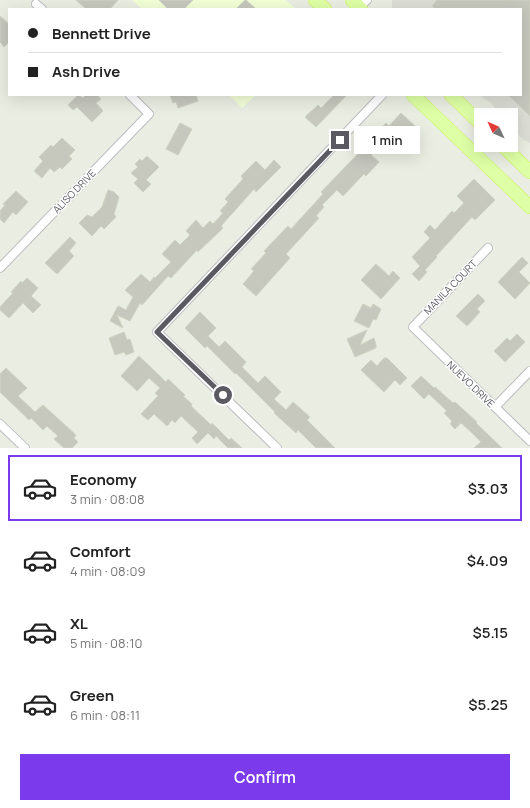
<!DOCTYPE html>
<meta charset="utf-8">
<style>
:root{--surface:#fff;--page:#f2f2f2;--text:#222;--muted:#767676;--line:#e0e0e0;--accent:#7c3aed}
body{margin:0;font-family:Manrope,sans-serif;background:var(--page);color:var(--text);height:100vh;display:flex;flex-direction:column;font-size:15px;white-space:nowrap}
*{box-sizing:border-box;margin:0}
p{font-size:13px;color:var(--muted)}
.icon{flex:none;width:22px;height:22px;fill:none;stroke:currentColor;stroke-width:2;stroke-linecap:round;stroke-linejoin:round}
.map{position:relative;height:448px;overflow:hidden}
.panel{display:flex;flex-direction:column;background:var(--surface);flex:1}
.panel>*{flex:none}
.top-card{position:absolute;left:8px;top:8px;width:514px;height:88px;border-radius:0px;box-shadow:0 4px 16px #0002;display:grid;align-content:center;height:88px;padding:0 20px;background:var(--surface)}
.needle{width:26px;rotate:314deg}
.controls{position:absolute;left:474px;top:108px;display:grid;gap:8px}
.controls a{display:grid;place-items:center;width:44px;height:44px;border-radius:0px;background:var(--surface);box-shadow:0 4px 16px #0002;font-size:20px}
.end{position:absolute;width:18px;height:18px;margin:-9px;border:5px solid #5b5a63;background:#fff;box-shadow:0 0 0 2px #fff}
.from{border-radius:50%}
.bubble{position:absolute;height:28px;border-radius:0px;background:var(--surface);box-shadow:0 4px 16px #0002;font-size:13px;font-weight:600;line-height:28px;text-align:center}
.top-card b{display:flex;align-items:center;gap:14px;height:38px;font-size:15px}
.top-card b+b{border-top:1px solid var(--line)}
.top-card i{width:10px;height:10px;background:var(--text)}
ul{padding:7px 0 0;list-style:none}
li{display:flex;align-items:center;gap:12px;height:66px;margin:0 8px 6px;padding:0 12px;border:2px solid transparent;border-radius:0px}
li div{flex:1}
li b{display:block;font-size:15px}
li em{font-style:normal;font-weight:600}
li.active{border-color:var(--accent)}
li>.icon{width:36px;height:36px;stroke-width:1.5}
.cta{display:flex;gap:8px;margin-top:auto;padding:8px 20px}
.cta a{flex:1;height:46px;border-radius:0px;background:var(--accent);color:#fff;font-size:16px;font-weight:600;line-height:46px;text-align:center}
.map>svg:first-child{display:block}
.commercial{fill:#f2fed6}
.industrial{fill:#dcded6}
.building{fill:#c6c8be;stroke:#ced2c0}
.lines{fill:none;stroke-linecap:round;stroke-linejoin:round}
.street-casing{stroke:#bdbcc3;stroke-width:10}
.primary-casing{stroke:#ccf355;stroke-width:14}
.street{stroke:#fff;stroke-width:8}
.primary{stroke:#deffa5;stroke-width:13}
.route{stroke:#5b5a63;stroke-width:5}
.labels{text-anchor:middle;stroke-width:3;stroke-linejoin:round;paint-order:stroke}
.street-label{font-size:10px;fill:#5b5a63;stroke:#fff}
</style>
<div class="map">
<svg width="530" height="448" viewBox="0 0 530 448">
<rect width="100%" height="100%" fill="#eaede1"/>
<g class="commercial">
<path d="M132,0h154l10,9h-154z"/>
<path d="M229,95h27l-14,13z"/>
</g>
<path class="industrial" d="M392,0h138v143l-6,-3 -13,-12v-13h-11l-9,-12 -12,-8h42v-86h-129z"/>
<g class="building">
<path d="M76,0h42l-8,9h-24z"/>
<path d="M159,0h34l-9,9h-16z"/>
<path d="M245,0h1l10,9h-20z"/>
<path d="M437,0h93v116l-22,-21h13v-86h-86l-3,-3z"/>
<path d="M0,16l9,8v18l-5,5 -4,-5z"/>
<path d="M78,95l5,3 3,-3h11l4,4 -5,4 7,8 -11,11 -15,-15 -4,3 -5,-5z"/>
<path d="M170,95h26l2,6 -20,7 -2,-6 -3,1z"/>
<path d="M334,95h13l-31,32 -11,-10 13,-12 3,3z"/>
<path d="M401,113l15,14 -15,17 -9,-8 -4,5 -2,-2 -15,16 8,7 -13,14 -2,-2 -21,22 -6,-6 -15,15 2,2 -8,9 3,2 -33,36 4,4 -34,38 -13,-12 11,-13 -3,-2 15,-16 -2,-2 24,-25 3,3 32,-35 -2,-2 58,-60h-1l8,-9 3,3z"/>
<path d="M180,123l12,6 -14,26 -12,-6z"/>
<path d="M62,138l13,12 -6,6 3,3 -10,10 -2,-2 -6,5 -4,-4 -8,10 -8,-7 9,-10 -4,-4 12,-12 2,2z"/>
<path d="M147,156l12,11 -13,13 5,4 -8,8 -9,-9 4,-4 -7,-6 7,-6 -3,-3 5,-5 2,2z"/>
<path d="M274,160l7,7 -25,25 -2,-3 -33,37 2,2 -25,24 -1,-2 -26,28 -3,-2 -26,29 -2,-2 -10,18 -13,-6 6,13 -13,-7 8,-15 8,4 7,-13 -8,-7 16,-16 9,8 4,-5 1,1 16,-16 -9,-8 13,-14 5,5 10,-10 -4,-4 10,-11 7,8 7,-7 3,3 10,-11 -3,-2 8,-9 -3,-3 18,-20 -2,-3 15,-15 9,9z"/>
<path d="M474,179l21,21 -20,20 -3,-3 -36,39 1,1 -12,13 2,2 -8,9 -7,-7 8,-8 -8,-9 18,-19 -6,-6 6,-7 5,5 17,-19 2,2 10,-10 -7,-7z"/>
<path d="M108,190l6,2 5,5 -5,17 2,3 -12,12 -3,-3 -9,10 -13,-13 8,-8 5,2 10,-10z"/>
<path d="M16,191l12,11 -12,13 -3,-3 -9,11 -4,-4v-8l5,-6 -2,-1z"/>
<path d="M70,237l6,6 -7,8 5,5 -17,18 -12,-11z"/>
<path d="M522,257l6,6 -9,9 11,11 -15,16 -17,-17z"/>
<path d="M376,264l13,12 4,-5 7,7 -19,21 -20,-19z"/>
<path d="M27,278l11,10 -7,8 10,9 -8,8 -10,-10 -14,15 -9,-8v-3l13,-14 -2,-1 10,-11 1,2z"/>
<path d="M478,294l7,7 -8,8 3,3 -13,14 -11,-10z"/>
<path d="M363,304l8,4 2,-4 8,5 -5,11 -3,-1 -4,9 -15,-7z"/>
<path d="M200,312l16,16 -8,8 11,11 6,-6 21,21 -4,5 16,16 7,-7 16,16 -7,7 12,11 7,-8 17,15 -3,3 28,28h-19l-18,-18 -2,3 -22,-20 1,-1 -39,-39 -1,1 -28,-28 -2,2 -20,-20z"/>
<path d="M367,330l-7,15 14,-7 2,7v3l-21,9 -8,-18z"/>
<path d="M124,332l3,8 3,-1 4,13 -8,3 -2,-3 -9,3 -6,-17z"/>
<path d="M517,334l8,8 -20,20 -11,-11 13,-13 3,3z"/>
<path d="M139,356l27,26 2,-3 17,16 -2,1 9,8 -1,2 20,19 1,-2 17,17 2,-2 11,10h-14l-12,-12 -2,3 -6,-6 -11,11 -5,-6 6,-6 -17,-16 -6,7 -3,-3 -5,6 -13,-12 -6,6 -7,-6 17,-18 -3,-3 5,-5 -11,-10 -12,13 -16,-15z"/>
<path d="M384,358h3l20,20 -7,7 -5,-5 -11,12 -23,-22 10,-10 6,6z"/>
<path d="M6,368l21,20 -9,8 17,16 8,-7 33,30 -2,3 4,4 -6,6h-8l-10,-9 4,-3 -11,-10 -4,4 -12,-12 -2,2 -29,-28v-18z"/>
<path d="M421,376l13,12 1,-1 18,16 2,-1 22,20 -1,1 26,25h-28l7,-6 -11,-11 -9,-8 -6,6 -5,-5 2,-3 -8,-8 3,-2 -18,-17 -5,5 -13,-13z"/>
</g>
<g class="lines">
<g class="street-casing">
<g id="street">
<path d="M36,4l6,5"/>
<path d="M358,9l9,-9"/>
<path d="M488,248l-75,79 117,114"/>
<path d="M0,268l149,-154 -19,-19"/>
<path d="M495,407l35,-36"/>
<path d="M0,424l25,24"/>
<path d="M277,448l-120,-116 225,-237"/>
</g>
</g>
<g class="primary-casing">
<g id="primary">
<path d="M315,0l10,9"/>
<path d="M352,0l9,9"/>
<path d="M413,95l117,112"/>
<path d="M451,95l30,29"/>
<path d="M502,145l28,27"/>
</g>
</g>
<use href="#street" class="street"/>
<use href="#primary" class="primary"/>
</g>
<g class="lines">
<path class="route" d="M223,395l-66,-63 183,-192"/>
</g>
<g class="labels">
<g class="street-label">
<text transform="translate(74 191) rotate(-46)" y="4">ALISO DRIVE</text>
<text transform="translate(450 287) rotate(-46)" y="4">MANILA COURT</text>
<text transform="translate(471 384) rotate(44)" y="4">NUEVO DRIVE</text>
</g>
</g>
</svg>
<div class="controls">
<a><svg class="needle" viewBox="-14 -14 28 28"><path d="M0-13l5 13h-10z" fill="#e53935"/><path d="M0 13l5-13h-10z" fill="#767676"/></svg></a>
</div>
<i class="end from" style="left:223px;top:395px"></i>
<i class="end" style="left:340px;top:140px"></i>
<div class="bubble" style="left:354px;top:126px;width:66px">1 min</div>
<div class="top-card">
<b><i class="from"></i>Bennett Drive</b>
<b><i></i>Ash Drive</b>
</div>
</div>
<section class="panel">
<ul>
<li class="active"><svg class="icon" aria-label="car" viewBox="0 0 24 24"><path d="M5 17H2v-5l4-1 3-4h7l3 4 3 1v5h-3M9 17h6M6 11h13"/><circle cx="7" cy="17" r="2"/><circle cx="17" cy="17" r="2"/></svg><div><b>Economy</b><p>3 min · 08:08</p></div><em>$3.03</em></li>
<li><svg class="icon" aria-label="car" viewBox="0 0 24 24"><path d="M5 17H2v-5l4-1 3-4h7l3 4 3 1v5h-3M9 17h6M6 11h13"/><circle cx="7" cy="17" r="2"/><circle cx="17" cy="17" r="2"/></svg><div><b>Comfort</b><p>4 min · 08:09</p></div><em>$4.09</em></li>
<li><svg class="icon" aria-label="car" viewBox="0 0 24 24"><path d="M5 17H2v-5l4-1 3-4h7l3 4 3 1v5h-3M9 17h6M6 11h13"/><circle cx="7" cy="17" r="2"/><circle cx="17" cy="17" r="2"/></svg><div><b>XL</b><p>5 min · 08:10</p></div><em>$5.15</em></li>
<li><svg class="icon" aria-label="car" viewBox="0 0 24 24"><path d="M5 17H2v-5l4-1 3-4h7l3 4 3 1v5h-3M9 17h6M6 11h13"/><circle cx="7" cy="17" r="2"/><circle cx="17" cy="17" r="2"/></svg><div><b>Green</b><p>6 min · 08:11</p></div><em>$5.25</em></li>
</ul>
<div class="cta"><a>Confirm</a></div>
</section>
